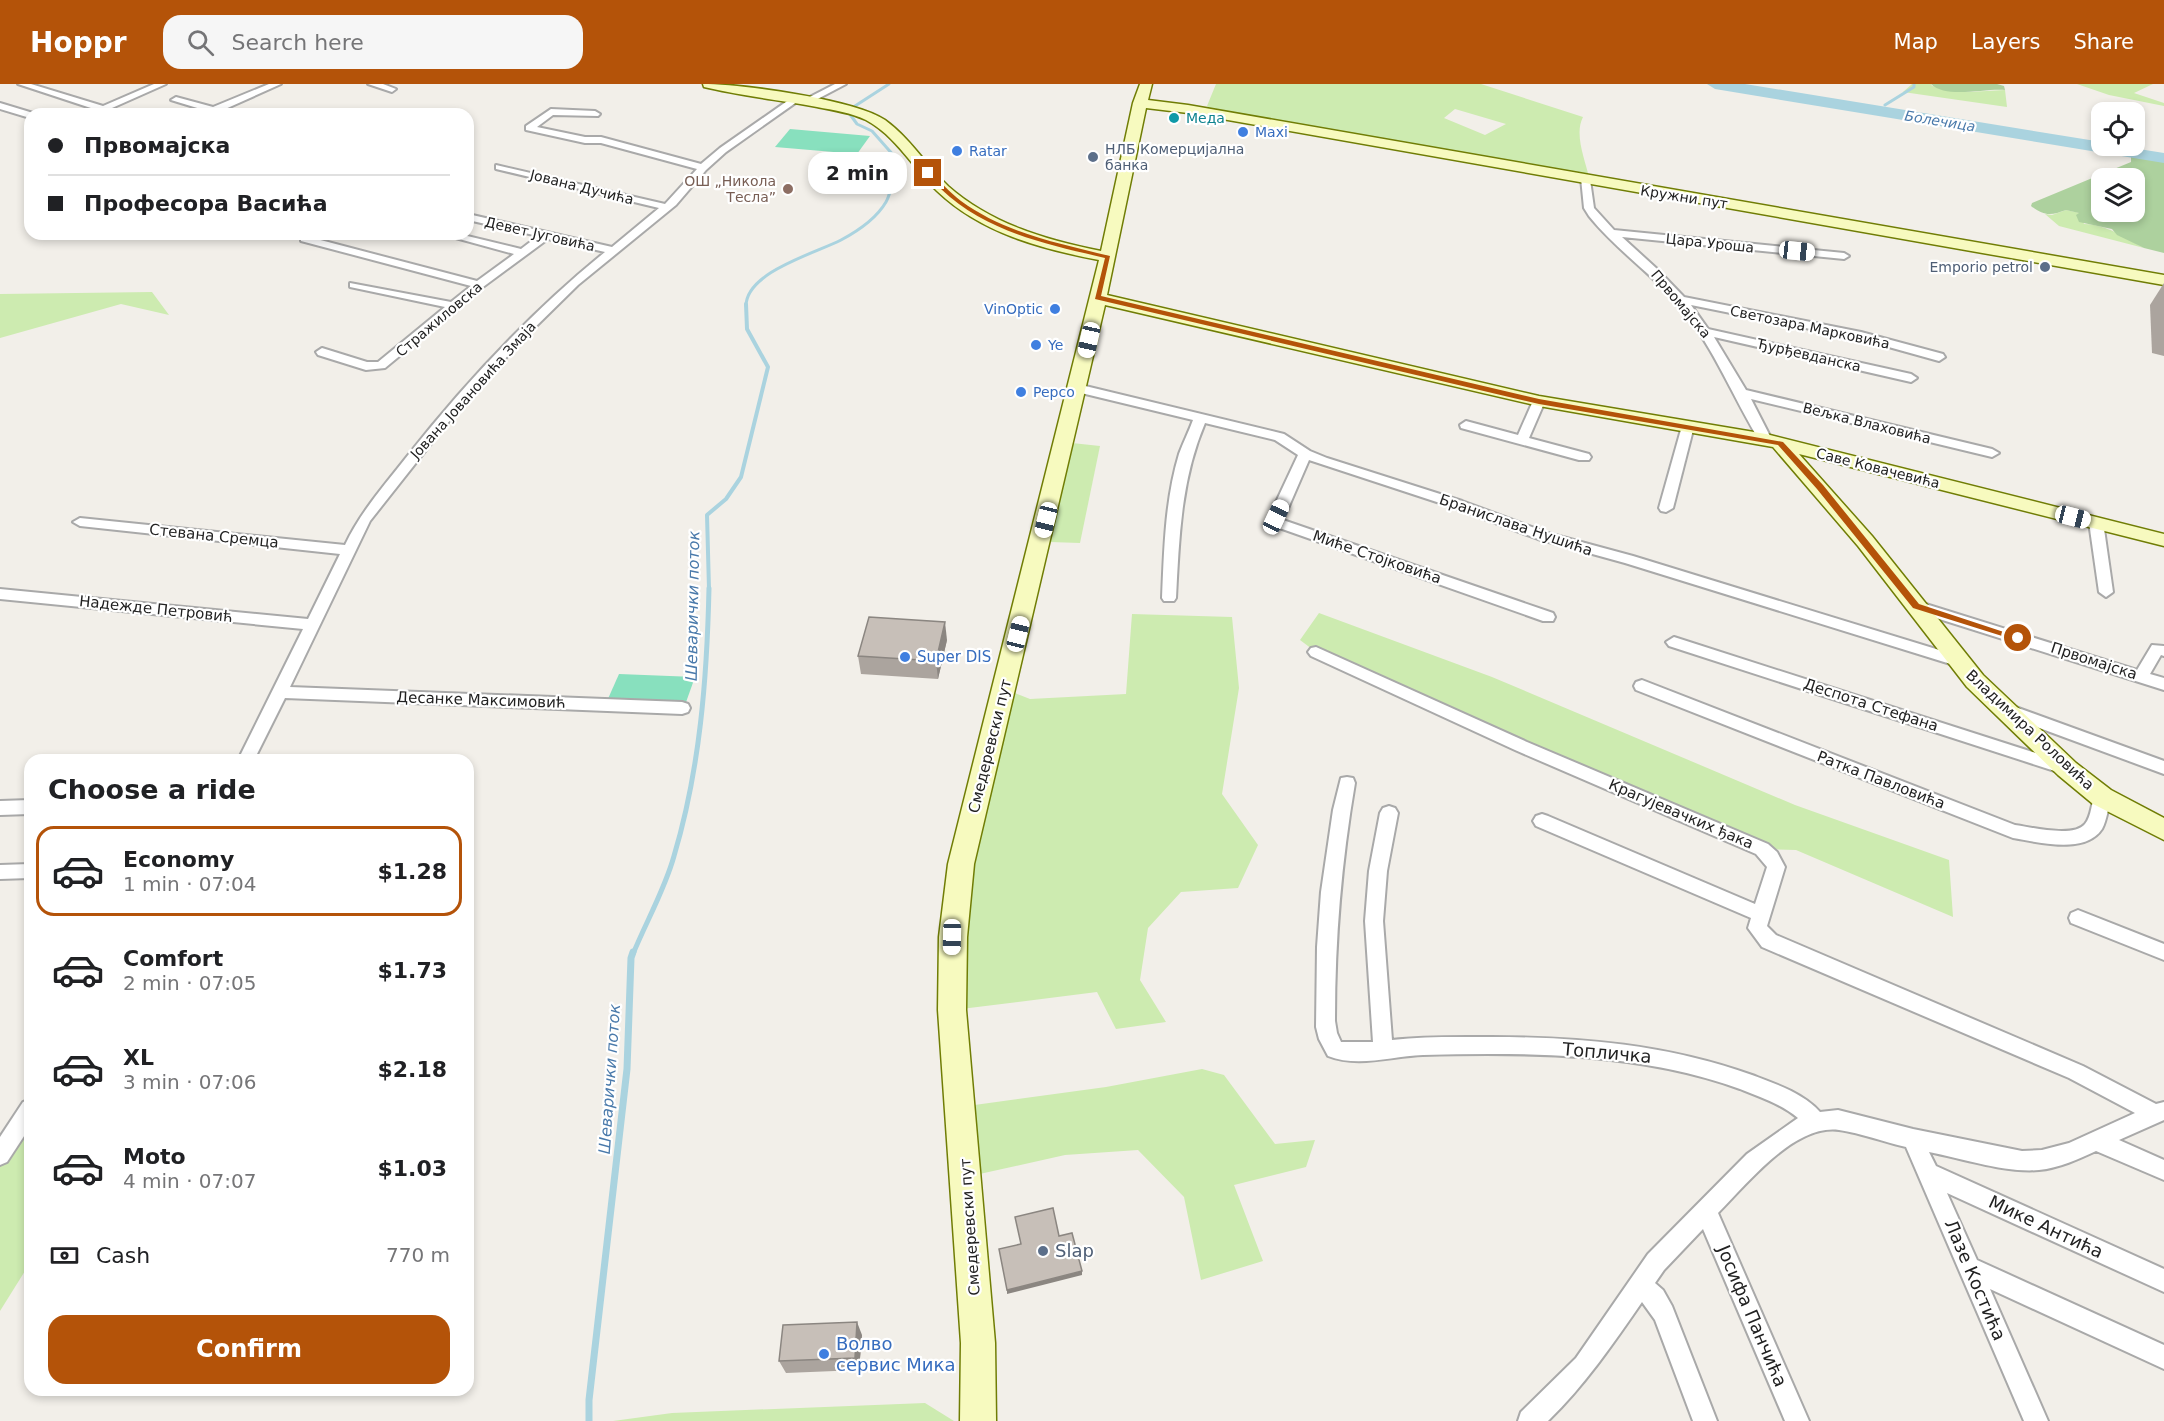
<!DOCTYPE html>
<meta charset="utf-8">
<style>
:root{--surface:#fff;--page:#f6f6f6;--text:#202124;--muted:#757577;--line:#e0e0e0;--accent:#b45309}
body{margin:0;font-family:"DejaVu Sans",sans-serif;background:var(--page);color:var(--text);height:100vh;display:flex;flex-direction:column;font-size:22px;white-space:nowrap}
*{box-sizing:border-box;margin:0}
p{font-size:20px;color:var(--muted)}
.icon{flex:none;width:33px;height:33px;fill:none;stroke:currentColor;stroke-width:2;stroke-linecap:round;stroke-linejoin:round}
.map{position:relative;flex:1;overflow:hidden}
.side{position:absolute;left:24px;top:670px;width:450px;height:642px;display:flex;flex-direction:column;background:var(--surface);border-radius:18px;box-shadow:0 3px 9px #0003}
.side>*{flex:none}
.banner{position:absolute;left:24px;top:24px;width:450px;height:132px;border-radius:18px;box-shadow:0 3px 9px #0003;display:grid;align-content:center;height:132px;padding:0 24px;background:var(--surface)}
.tools{position:absolute;left:2091px;top:18px;display:grid;gap:12px}
.tools a{display:grid;place-items:center;width:54px;height:54px;border-radius:12px;background:var(--surface);box-shadow:0 3px 9px #0003;font-size:30px}
.end{position:absolute;width:27px;height:27px;margin:-14px;border:8px solid #b45309;background:#fff;box-shadow:0 0 0 3px #fff}
.from{border-radius:50%}
.bubble{position:absolute;height:42px;border-radius:18px;background:var(--surface);box-shadow:0 3px 9px #0003;font-size:20px;font-weight:700;line-height:42px;text-align:center}
.car{position:absolute;width:18px;height:36px;margin:-18px -9px;border-radius:8px;box-shadow:0 0 4px 2px #0007;background:linear-gradient(#fff 24%,#345 0 40%,#fff 0 76%,#345 0 86%,#fff 0)}
.banner b{display:flex;align-items:center;gap:21px;height:57px;font-size:22px}
.banner b+b{border-top:2px solid var(--line)}
.banner i{width:15px;height:15px;background:var(--text)}
ul{padding:0;list-style:none}
li{display:flex;align-items:center;gap:18px;height:90px;margin:0 12px 9px;padding:0 12px;border:3px solid transparent;border-radius:18px}
li div{flex:1}
li b{display:block;font-size:22px}
li em{font-style:normal;font-weight:700}
li.current{border-color:var(--accent)}
li>.icon{width:54px;height:54px;stroke-width:1.5}
h2{padding:0 24px;font-size:27px;line-height:72px}
.pay{display:flex;align-items:center;gap:15px;height:66px;padding:0 24px;font-size:22px}
.pay p{margin-inline-start:auto}
.action{display:flex;gap:12px;margin-top:auto;padding:12px 24px}
.action a{flex:1;height:69px;border-radius:18px;background:var(--accent);color:#fff;font-size:24px;font-weight:700;line-height:69px;text-align:center}
header{display:flex;align-items:center;gap:36px;box-sizing:border-box;height:84px;padding:0 30px;background:var(--accent);color:#fff}
header strong{font-size:28px}
nav{display:flex;gap:33px;margin-inline-start:auto;font-size:21px}
.search{width:420px;height:54px;background:var(--page);display:flex;align-items:center;gap:15px;box-sizing:border-box;padding:0 21px;border-radius:18px;color:var(--muted);font-size:22px}
.map>svg:first-child{display:block}
.grass{fill:#cdebb0;fill-rule:evenodd}
.forest{fill:#add19e;fill-rule:evenodd}
.pitch{fill:#88e0be}
.lines{fill:none;stroke-linecap:round;stroke-linejoin:round}
.stream-far3{stroke:#aad3df;stroke-width:3}
.stream-far2{stroke:#aad3df;stroke-width:4}
.stream-far1{stroke:#aad3df;stroke-width:5}
.stream{stroke:#aad3df;stroke-width:7}
.river{fill:#aad3df;fill-rule:evenodd}
.street-casing{stroke:#a9a9a9;stroke-width:4}
.secondary-casing{stroke:#707d05;stroke-width:3}
.street{fill:#fff;fill-rule:evenodd}
.secondary{fill:#f7fabf;fill-rule:evenodd}
.wall{fill:#aba49e}
.shaded-wall{fill:#8b8681}
.building{fill:#c7bfb8;stroke:#8b8681;stroke-width:1.5}
.route{fill:#b45309}
.culture-dot{fill:#0f9aa8;stroke:#fff;stroke-width:2}
.shop-dot{fill:#3f7fe0;stroke:#fff;stroke-width:2}
.service-dot{fill:#5c6f8a;stroke:#fff;stroke-width:2}
.education-dot{fill:#8d6e63;stroke:#fff;stroke-width:2}
.labels{text-anchor:middle;stroke-width:4.5;stroke-linejoin:round;paint-order:stroke}
.far-culture-label{font-size:14px;fill:#0d838f;stroke:#fff;text-anchor:start}
.far-water-label{font-size:14px;font-style:italic;fill:#4a7aab;stroke:#fff}
.far-shop-label{font-size:14px;fill:#366cbe;stroke:#fff;text-anchor:start}
.far-service-label{font-size:14px;fill:#4e5e75;stroke:#fff;text-anchor:start}
.far-education-label{font-size:14px;fill:#785e54;stroke:#fff;text-anchor:end}
.far-street-label{font-size:14px;fill:#222;stroke:#fff}
.street-label{font-size:15px;fill:#222;stroke:#fff}
.shop-label{font-size:15px;fill:#366cbe;stroke:#fff;text-anchor:start}
.water-label{font-size:16px;font-style:italic;fill:#4a7aab;stroke:#fff}
.near-street-label{font-size:18px;fill:#222;stroke:#fff}
.near-service-label{font-size:18px;fill:#4e5e75;stroke:#fff;text-anchor:start}
.near-shop-label{font-size:18px;fill:#366cbe;stroke:#fff;text-anchor:start}
</style>
<header>
<strong>Hoppr</strong>
<div class="search"><svg class="icon" aria-label="search" viewBox="0 0 24 24"><circle cx="10" cy="10" r="6"/><path d="M15 15l6 6"/></svg>Search here</div>
<nav><a>Map</a><a>Layers</a><a>Share</a></nav>
</header>
<div class="map">
<svg width="2164" height="1337" viewBox="0 0 2164 1337">
<rect width="100%" height="100%" fill="#f2efe9"/>
<g class="grass">
<path d="M1216,0h265l102,33c-9,17 2,43 6,60l-376,-66 -6,-5zM1455,25l51,15 -21,11 -41,-17z"/>
<path d="M1912,0h19l1,2 36,6 37,-2 2,17 -104,-15z"/>
<path d="M2077,0h76l-19,9 30,10v3l-55,-11z"/>
<path d="M2066,126l14,3 4,11c25,1 38,13 60,24l-85,-22 -14,-12 7,1z"/>
<path d="M152,208l17,23 -48,-11 -121,34v-44z"/>
<path d="M1072,359l28,3 -20,97 -30,-1z"/>
<path d="M1319,529l173,64 303,128 154,55 4,57 -157,-67 -34,-1 -446,-197 -16,-12z"/>
<path d="M1132,530l100,3 7,71 -17,106 36,51 -20,43 -57,4 -33,36 -8,52 26,42 -50,7 -19,-37 -144,18 -1,-43 53,-278 25,10 96,-5z"/>
<path d="M1202,985l22,6 51,69 40,-4 -9,27 -72,18 29,76 -62,19 -17,-83 -46,-47 -73,5 -99,22 -6,-70 146,-20z"/>
<path d="M30,1009v170l-30,48v-175z"/>
<path d="M925,1319l29,18h-341l59,-8z"/>
</g>
<g class="forest">
<path d="M1931,0h66l7,2 1,4c-20,-2 -59,9 -74,-6z"/>
<path d="M2131,73l33,5v91l-20,-5 -27,-13 -5,-6 -33,-7 -3,-7 3,-2 -13,-3c-14,5 -21,7 -35,-4l1,-3 99,-41zM2102,94h32v34h-32z"/>
</g>
<g class="pitch">
<path d="M790,45l80,7 -13,18 -82,-7z"/>
<path d="M619,590l76,3 -10,28 -78,-4z"/>
</g>
<g class="lines">
<g class="stream-far3">
<path d="M1885,21l29,-18v-3"/>
<path d="M855,22l34,-22"/>
<path d="M746,222c0,-34 70,-53 95,-66 17,-9 35,-21 45,-38 7,-12 7,-31 9,-45l-23,-26 -15,-7 -8,-11"/>
</g>
<path class="stream-far2" d="M709,505l-2,-74 19,-16 15,-22 27,-110 -21,-38 -1,-25"/>
<path class="stream-far1" d="M633,870c13,-32 32,-65 41,-98 26,-87 33,-178 35,-268"/>
<path class="stream" d="M589,1337v-21l38,-331 4,-111 2,-6"/>
<path class="river" d="M1707,0h38l357,58v4h18l44,7v10l-449,-74z"/>
<g class="street-casing">
<g id="street">
<path d="M18,0h13l72,22 51,-22h12l-54,24 5,2v4l-17,-3z"/>
<path d="M269,0h12l-58,26 4,1 1,3h-11l-46,-14 5,-3 37,10z"/>
<path d="M368,0h15l13,5 -4,3z"/>
<path d="M835,0h11l-36,19 -8,-2z"/>
<path d="M793,13l8,2 -75,53 -20,18 -30,35 -98,80 -57,56 -76,85 -75,95 -80,166 392,15 6,2 2,4 -2,4 -6,2 -397,-16 -31,62h-16l65,-131 -303,-30v-10l308,30 32,-65 -260,-28 -7,-4 7,-4 265,27c15,-32 38,-58 60,-86 59,-75 126,-147 200,-207l-57,-13 -65,48 -98,81 -19,2 -48,-15 -2,-3 6,-4 45,14h11l67,-55 -95,-20v-4l101,19 20,-16 -170,-45v-4h8l168,44 37,-27 -73,-20h18l62,15 17,-13 -70,-16v-6l144,33 47,-39 -163,-39v-4l169,39 32,-35 -96,-26h-16l-59,-13v-4l25,-17 44,2 5,3 -2,2 -45,-1 -16,12 48,10h16l100,27 19,-16z"/>
<path d="M0,19l33,10 1,1h-4v4l-30,-9z"/>
<path d="M1581,94l9,2 4,28 20,22 230,23 5,3 -5,3 -222,-22 34,31 28,29 177,35 82,22 2,3 -6,4 -79,-22 -169,-34 17,24 203,45 6,4 -6,4 -197,-45 32,53 246,59 7,4 -7,4 -241,-58 21,41 -1,3h-10c-28,-45 -46,-94 -80,-135 -28,-34 -65,-58 -92,-92l-5,-8z"/>
<path d="M1077,300l207,50 26,17 17,7 135,43 86,32 85,23 329,101 3,4 -3,4 -5,1 -332,-103 -87,-24 -86,-32 -143,-47 -26,60 270,93 2,4 -2,4h-10l-272,-96 -2,-8 29,-62 -23,-15 -70,-17c-24,56 -26,115 -29,175l-2,3h-10l-2,-3c2,-47 3,-98 17,-144 4,-11 10,-23 14,-34l-120,-29 -2,-3 2,-3z"/>
<path d="M1539,313l6,4 -16,37 60,16 2,3 -2,3h-10l-118,-32 -1,-3 6,-4 52,14 15,-34z"/>
<path d="M1688,338l6,4 -21,82 -7,4 -5,-1 -2,-3 23,-82z"/>
<path d="M2096,434l7,4 10,70 -7,5 -7,-5 -10,-70z"/>
<path d="M1916,517l221,69 15,-25 12,1v10l-3,-1 -11,19 14,4v12l-253,-80 -2,-4z"/>
<path d="M1674,553l396,127 2,4 -2,4 -6,2 -395,-128 -3,-4z"/>
<path d="M1316,563l211,95 241,102 9,8 8,15 -18,59 9,9 307,131 73,38 8,-2v18l-45,20 45,20v20l-68,-29c-17,8 -37,17 -57,19 -33,3 -76,-11 -110,-18l7,14 228,103v23l-217,-99 30,67 187,85v24l-174,-80 58,132h-24l-118,-274c-22,-5 -45,-14 -67,-17 -45,-6 -92,54 -121,83l91,208h-24l-82,-192 -39,41 -9,13 8,7 9,16 45,115h-24l-38,-101 -13,-18c-29,42 -57,83 -94,119h-30l3,-9 55,-54 72,-104 99,-100 51,-36c-17,-14 -38,-21 -58,-29 -100,-36 -211,-37 -317,-34 -31,1 -65,13 -95,1l-9,-17 -3,-12 1,-80 4,-55 12,-82 8,-32 6,-1 6,1 2,5c-14,82 -20,155 -20,238l2,12 4,9h32l-8,-121 4,-50 11,-58 3,-5 6,-2 6,2 3,5 -11,58 -4,50 9,119c33,-4 67,-3 100,-3 89,0 176,8 260,38 24,9 51,18 68,37l18,-2 75,19 109,22 20,-1 27,-7 66,-30 -66,-35 -307,-131 -14,-19 3,-10 -215,-92 -3,-5 3,-5 6,-2 6,2 207,88 12,-37 -11,-13 -241,-104 -204,-94 -3,-4 3,-4z"/>
<path d="M1642,596l373,145c15,2 59,13 70,-1 7,-8 6,-22 11,-32l6,-2 6,2 3,5c-3,10 -4,23 -9,32 -17,26 -64,13 -89,9l-377,-148 -2,-4 2,-4z"/>
<path d="M2010,621l154,56v13l-160,-59 -2,-4 2,-4z"/>
<path d="M30,716v14l-30,1v-14z"/>
<path d="M30,780v14l-30,1v-14z"/>
<path d="M2078,826l86,34v16l-93,-37 -2,-5 2,-5z"/>
<path d="M30,1015v28l-23,35 -7,3v-28l23,-35z"/>
</g>
</g>
<g class="secondary-casing">
<path id="secondary" d="M703,0c38,0 151,15 182,36 25,18 41,45 63,66 43,38 98,54 153,65l32,-148 7,-19h12l-4,16 40,5 976,170v10l-976,-172 -42,-5 -39,187 432,101 227,38 398,100v12l-365,-92 73,82 111,139 93,88 35,27 53,28v22l-71,-36 -35,-29 -91,-88 -109,-141 -85,-99 -234,-41 -434,-101 -131,559 -7,73 -1,73 29,333 1,78h-36l1,-78 -23,-333 1,-73 9,-73 151,-604c-58,-11 -118,-27 -162,-69 -24,-23 -41,-55 -71,-71 -14,-7 -33,-10 -49,-13 -37,-7 -75,-11 -113,-20z"/>
</g>
<use href="#street" class="street"/>
<use href="#secondary" class="secondary"/>
</g>
<g class="wall">
<path d="M2164,199v73l-12,-3 -2,-48z"/>
<path d="M947,556l-9,39 -77,-5 -3,-18z"/>
<path d="M862,1251l-3,35 -73,3 -7,-12z"/>
</g>
<g class="shaded-wall">
<path d="M945,538l2,18 -9,39 -2,-18z"/>
<path d="M1082,1187v4l-75,19v-4z"/>
<path d="M857,1238l5,13 -3,35 -4,-12z"/>
</g>
<g class="building">
<path d="M869,533l76,5 -9,39 -78,-5z"/>
<path d="M1053,1124l6,28 13,-3 10,38 -75,19 -8,-41 22,-5 -6,-27z"/>
<path d="M857,1238l-2,36 -76,3 4,-36z"/>
</g>
<path class="route" d="M926,88h5c9,9 19,21 30,29 44,32 97,42 149,55l-9,40 438,103 244,43 40,43 96,119 103,34 -4,3 -105,-33 -96,-119 -39,-44 -239,-41 -444,-105 10,-41c-59,-14 -119,-26 -164,-69 -5,-6 -13,-11 -15,-17z"/>
<circle class="culture-dot" cx="1174" cy="34" r="6"/>
<g class="shop-dot">
<circle cx="1243" cy="48" r="6"/>
<circle cx="957" cy="67" r="6"/>
<circle cx="1055" cy="225" r="6"/>
<circle cx="1036" cy="261" r="6"/>
<circle cx="1021" cy="308" r="6"/>
<circle cx="905" cy="573" r="6"/>
<circle cx="824" cy="1270" r="6"/>
</g>
<g class="service-dot">
<circle cx="1093" cy="73" r="6"/>
<circle cx="2045" cy="183" r="6"/>
<circle cx="1043" cy="1167" r="6"/>
</g>
<circle class="education-dot" cx="788" cy="105" r="6"/>
<g class="labels">
<g class="far-culture-label">
<text x="1186" y="39">Меда</text>
</g>
<g class="far-water-label">
<text transform="translate(1940 37) rotate(9)" y="5">Болечица</text>
</g>
<g class="far-shop-label">
<text x="1255" y="53">Maxi</text>
<text x="969" y="72">Ratar</text>
<text x="1043" y="230" text-anchor="end">VinOptic</text>
<text x="1048" y="266">Ye</text>
<text x="1033" y="313">Pepco</text>
</g>
<g class="far-service-label">
<text x="1105" y="70">НЛБ Комерцијална<tspan x="1105" dy="16">банка</tspan></text>
<text x="2033" y="188" text-anchor="end">Emporio petrol</text>
</g>
<g class="far-education-label">
<text x="776" y="102">ОШ „Никола<tspan x="776" dy="16">Тесла”</tspan></text>
</g>
<g class="far-street-label">
<text transform="translate(582 103) rotate(14)" y="5">Јована Дучића</text>
<text transform="translate(1684 113) rotate(9)" y="5">Кружни пут</text>
<text transform="translate(540 150) rotate(13)" y="5">Девет Југовића</text>
<text transform="translate(1710 159) rotate(6)" y="5">Цара Уроша</text>
<text transform="translate(1681 220) rotate(50)" y="5">Првомајска</text>
<text transform="translate(439 235) rotate(-40)" y="5">Стражиловска</text>
<text transform="translate(1810 243) rotate(12)" y="5">Светозара Марковића</text>
<text transform="translate(1809 271) rotate(13)" y="5">Ђурђевданска</text>
<text transform="translate(473 306) rotate(-48)" y="5">Јована Јовановића Змаја</text>
<text transform="translate(1867 339) rotate(14)" y="5">Вељка Влаховића</text>
<text transform="translate(1878 384) rotate(14)" y="5">Саве Ковачевића</text>
</g>
<g class="street-label">
<text transform="translate(1516 441) rotate(19)" y="5">Бранислава Нушића</text>
<text transform="translate(214 452) rotate(6)" y="5">Стевана Сремца</text>
<text transform="translate(1377 473) rotate(19)" y="5">Миће Стојковића</text>
<text transform="translate(156 525) rotate(6)" y="5">Надежде Петровић</text>
<text transform="translate(2094 577) rotate(18)" y="5">Првомајска</text>
<text transform="translate(481 616) rotate(2)" y="5">Десанке Максимовић</text>
<text transform="translate(1871 621) rotate(18)" y="5">Деспота Стефана</text>
<text transform="translate(2030 646) rotate(43)" y="5">Владимира Роловића</text>
<text transform="translate(990 662) rotate(-76)" y="5">Смедеревски пут</text>
<text transform="translate(1881 696) rotate(21)" y="5">Ратка Павловића</text>
<text transform="translate(1681 730) rotate(23)" y="5">Крагујевачких ђака</text>
<text transform="translate(970 1143) rotate(-94)" y="5">Смедеревски пут</text>
</g>
<g class="shop-label">
<text x="917" y="578">Super DIS</text>
</g>
<g class="water-label">
<text transform="translate(692 522) rotate(-89)" y="6">Шеварички поток</text>
<text transform="translate(609 995) rotate(-86)" y="6">Шеварички поток</text>
</g>
<g class="near-street-label">
<text transform="translate(1607 969) rotate(5)" y="6">Топличка</text>
<text transform="translate(2046 1143) rotate(25)" y="6">Мике Антића</text>
<text transform="translate(1975 1196) rotate(67)" y="6">Лазе Костића</text>
<text transform="translate(1752 1232) rotate(67)" y="6">Јосифа Панчића</text>
</g>
<g class="near-service-label">
<text x="1055" y="1173">Slap</text>
</g>
<g class="near-shop-label">
<text x="836" y="1266">Волво<tspan x="836" dy="21">сервис Мика</tspan></text>
</g>
</g>
</svg>
<div class="tools">
<a><svg class="icon" aria-label="locate" viewBox="0 0 24 24"><circle cx="12" cy="12" r="6"/><path d="M12 2v4M12 18v4M2 12h4M18 12h4"/></svg></a>
<a><svg class="icon" aria-label="layers" viewBox="0 0 24 24"><path d="M12 4l9 5-9 5-9-5zM3 14l9 5 9-5"/></svg></a>
</div>
<i class="end from" style="left:2018px;top:554px"></i>
<i class="end" style="left:928px;top:89px"></i>
<div class="bubble" style="left:808px;top:68px;width:99px">2 min</div>
<i class="car" style="left:1797px;top:167px;rotate:96deg"></i>
<i class="car" style="left:1089px;top:256px;rotate:193deg"></i>
<i class="car" style="left:1276px;top:433px;rotate:25deg"></i>
<i class="car" style="left:2073px;top:433px;rotate:104deg"></i>
<i class="car" style="left:1046px;top:436px;rotate:194deg"></i>
<i class="car" style="left:1018px;top:550px;rotate:14deg"></i>
<i class="car" style="left:952px;top:853px;rotate:181deg"></i>
<div class="banner">
<b><i class="from"></i>Првомајска</b>
<b><i></i>Професора Васића</b>
</div>
<section class="side">
<h2>Choose a ride</h2>
<ul>
<li class="current"><svg class="icon" aria-label="car" viewBox="0 0 24 24"><path d="M5 17H2v-5l4-1 3-4h7l3 4 3 1v5h-3M9 17h6M6 11h13"/><circle cx="7" cy="17" r="2"/><circle cx="17" cy="17" r="2"/></svg><div><b>Economy</b><p>1 min · 07:04</p></div><em>$1.28</em></li>
<li><svg class="icon" aria-label="car" viewBox="0 0 24 24"><path d="M5 17H2v-5l4-1 3-4h7l3 4 3 1v5h-3M9 17h6M6 11h13"/><circle cx="7" cy="17" r="2"/><circle cx="17" cy="17" r="2"/></svg><div><b>Comfort</b><p>2 min · 07:05</p></div><em>$1.73</em></li>
<li><svg class="icon" aria-label="car" viewBox="0 0 24 24"><path d="M5 17H2v-5l4-1 3-4h7l3 4 3 1v5h-3M9 17h6M6 11h13"/><circle cx="7" cy="17" r="2"/><circle cx="17" cy="17" r="2"/></svg><div><b>XL</b><p>3 min · 07:06</p></div><em>$2.18</em></li>
<li><svg class="icon" aria-label="car" viewBox="0 0 24 24"><path d="M5 17H2v-5l4-1 3-4h7l3 4 3 1v5h-3M9 17h6M6 11h13"/><circle cx="7" cy="17" r="2"/><circle cx="17" cy="17" r="2"/></svg><div><b>Moto</b><p>4 min · 07:07</p></div><em>$1.03</em></li>
</ul>
<div class="pay"><svg class="icon" aria-label="cash" viewBox="0 0 24 24"><path d="M3 7h18v10H3z"/><circle cx="12" cy="12" r="2"/></svg>Cash<p>770 m</p></div>
<div class="action"><a>Confirm</a></div>
</section>
</div>
